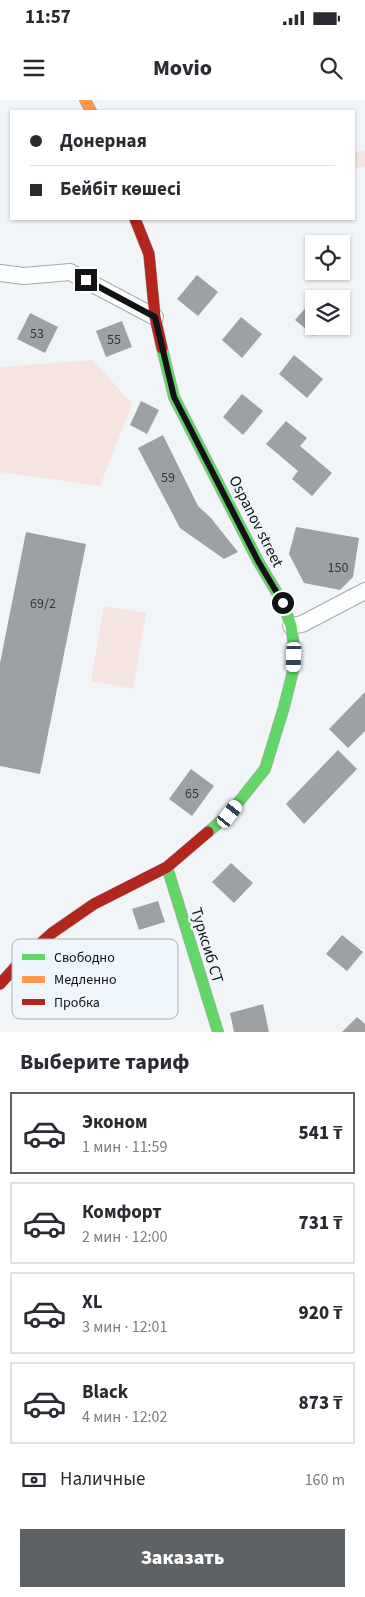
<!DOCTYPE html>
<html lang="ru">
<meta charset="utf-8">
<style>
:root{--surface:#fff;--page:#f2f2f3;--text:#2b2b33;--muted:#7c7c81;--line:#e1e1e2;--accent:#5f6264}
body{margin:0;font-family:"Source Sans 3",sans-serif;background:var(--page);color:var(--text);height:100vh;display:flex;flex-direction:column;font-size:19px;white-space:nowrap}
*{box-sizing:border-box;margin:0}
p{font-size:16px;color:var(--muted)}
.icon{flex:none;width:28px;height:28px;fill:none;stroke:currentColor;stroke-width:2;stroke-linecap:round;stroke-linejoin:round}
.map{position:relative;height:932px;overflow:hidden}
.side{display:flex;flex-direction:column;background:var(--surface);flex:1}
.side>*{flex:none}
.hud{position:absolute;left:10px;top:10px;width:345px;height:110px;border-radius:0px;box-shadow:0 1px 4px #0004;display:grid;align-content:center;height:110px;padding:0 20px;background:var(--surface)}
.tools{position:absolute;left:305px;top:135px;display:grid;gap:10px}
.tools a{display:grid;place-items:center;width:45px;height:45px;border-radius:0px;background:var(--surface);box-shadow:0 1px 4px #0004;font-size:25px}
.end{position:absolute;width:22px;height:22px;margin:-11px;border:6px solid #111315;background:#fff;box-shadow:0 0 0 2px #fff}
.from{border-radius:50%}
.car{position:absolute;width:15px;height:30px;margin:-15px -8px;border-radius:6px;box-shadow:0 0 4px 1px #0007;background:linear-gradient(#fff 24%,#345 0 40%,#fff 0 76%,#345 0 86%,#fff 0)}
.hud b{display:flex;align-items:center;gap:18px;height:48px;font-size:19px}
.hud b+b{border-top:1px solid var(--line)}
.hud i{width:12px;height:12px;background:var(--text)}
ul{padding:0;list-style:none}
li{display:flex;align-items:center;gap:15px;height:82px;margin:0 10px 8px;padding:0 10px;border:2px solid var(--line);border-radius:0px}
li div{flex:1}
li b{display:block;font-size:19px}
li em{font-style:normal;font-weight:800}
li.on{border-color:var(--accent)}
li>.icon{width:45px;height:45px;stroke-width:1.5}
h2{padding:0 20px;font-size:22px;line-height:60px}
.pay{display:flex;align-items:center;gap:12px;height:55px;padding:0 20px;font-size:19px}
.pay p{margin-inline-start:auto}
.action{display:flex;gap:10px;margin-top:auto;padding:10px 20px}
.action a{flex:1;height:58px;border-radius:0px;background:var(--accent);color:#fff;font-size:20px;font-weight:800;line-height:58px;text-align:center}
.status{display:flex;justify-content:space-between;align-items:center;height:35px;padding:0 25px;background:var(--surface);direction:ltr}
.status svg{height:14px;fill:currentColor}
header{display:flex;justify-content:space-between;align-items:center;height:65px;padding:0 20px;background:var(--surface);font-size:22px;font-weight:800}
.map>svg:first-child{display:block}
.green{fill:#f5e4e0}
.building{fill:#9ea1a3}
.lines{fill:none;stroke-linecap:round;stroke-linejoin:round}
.street-casing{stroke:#a7aaac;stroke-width:18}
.fast-casing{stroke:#a7aaac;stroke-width:12}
.slow-casing{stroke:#a7aaac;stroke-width:12}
.jam-casing{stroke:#a7aaac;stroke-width:12}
.street{stroke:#fdfefe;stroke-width:16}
.fast{stroke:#63d668;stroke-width:11}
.slow{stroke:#ff974d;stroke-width:11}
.jam{stroke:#b3261e;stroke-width:11}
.route{stroke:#111315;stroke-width:6}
.labels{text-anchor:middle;stroke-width:5;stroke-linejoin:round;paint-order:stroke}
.number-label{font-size:14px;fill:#343638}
.street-label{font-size:16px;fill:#111315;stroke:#eef5fb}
.key{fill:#eef5fb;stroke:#acb1b6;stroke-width:1}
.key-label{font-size:14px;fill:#111315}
</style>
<div class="status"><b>11:57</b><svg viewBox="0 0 49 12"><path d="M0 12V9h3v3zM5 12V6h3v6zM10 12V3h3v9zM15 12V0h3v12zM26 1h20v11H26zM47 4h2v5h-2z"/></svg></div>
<header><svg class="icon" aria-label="menu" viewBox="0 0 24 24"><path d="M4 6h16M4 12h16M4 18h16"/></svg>Movio<svg class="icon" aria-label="search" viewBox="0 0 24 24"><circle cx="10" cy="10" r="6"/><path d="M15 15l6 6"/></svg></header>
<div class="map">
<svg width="365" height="932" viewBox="0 0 365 932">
<rect width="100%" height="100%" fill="#f1f5f8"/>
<g class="green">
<path d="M365,51v16l-11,1v-16z"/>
<path d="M93,260l39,44 -32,82 -100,-14v-105z"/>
<path d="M104,506l42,7 -13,76 -42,-8z"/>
</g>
<g class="building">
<path d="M197,175l21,17 -20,24 -21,-17z"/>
<path d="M314,198v38l-19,-16z"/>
<path d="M30,213l28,14 -13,26 -28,-14z"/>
<path d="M241,217l21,17 -20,24 -20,-18z"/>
<path d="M122,221l10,26 -26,10 -10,-26z"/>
<path d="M294,255l29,24 -16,19 -28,-24z"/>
<path d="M242,294l21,17 -20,24 -20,-18z"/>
<path d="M141,301l18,9 -12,24 -17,-9z"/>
<path d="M286,321l21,17 -7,8 32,27 -20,23 -20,-17 6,-8 -32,-27z"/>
<path d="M163,335l35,71 13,12 27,34 -14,7 -44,-31 -42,-80z"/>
<path d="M296,427l63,11 -6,39 -13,13 -36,-7 -15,-29z"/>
<path d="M26,432l60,12 -46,230 -40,-8v-103z"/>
<path d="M365,592v39l-17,17 -19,-19z"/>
<path d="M338,650l19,19 -53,55 -18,-20z"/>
<path d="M191,669l23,17 -22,30 -23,-17z"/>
<path d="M231,763l22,20 -19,20 -22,-21z"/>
<path d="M158,801l7,21 -26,8 -7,-21z"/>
<path d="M342,835l21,17 -16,19 -21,-17z"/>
<path d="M263,904l6,28h-35l-4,-19z"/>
<path d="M357,917l8,7v8h-23z"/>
</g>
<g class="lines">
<g class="street-casing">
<g id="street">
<path d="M0,173l24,3 46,-4 85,45"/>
<path d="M291,526l11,-2 63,-33"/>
</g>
</g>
<g class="fast-casing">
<g id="fast">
<path d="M162,248l12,49 84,164 25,42 8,23 3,20v21l-10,40 -19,62 -36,45 -21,18"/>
<path d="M167,767l51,165"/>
</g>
</g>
<g class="slow-casing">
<path id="slow" d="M85,0l6,11"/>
</g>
<g class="jam-casing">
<g id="jam">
<path d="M135,119l14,35 6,63 7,31"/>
<path d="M0,884l19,-21 33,-30 42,-29 73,-37 41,-35"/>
</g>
</g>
<use href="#street" class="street"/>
<use href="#fast" class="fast"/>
<use href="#slow" class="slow"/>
<use href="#jam" class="jam"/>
</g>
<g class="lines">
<path class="route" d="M86,180l69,37 19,80 84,164 25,42"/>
</g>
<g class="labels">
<g class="number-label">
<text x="37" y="238">53</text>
<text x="114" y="244">55</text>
<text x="168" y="382">59</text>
<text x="338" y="472">150</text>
<text x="43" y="508">69/2</text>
<text x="192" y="698">65</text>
</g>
<g class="street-label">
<text transform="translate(257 421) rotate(63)" y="6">Ospanov street</text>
<text transform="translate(208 845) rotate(73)" y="6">Турксиб СТ</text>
</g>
</g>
<rect x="12" y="839" width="166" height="80" rx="8" class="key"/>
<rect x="22" y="854" width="23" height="6" fill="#63d668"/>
<rect x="22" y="876" width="23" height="7" fill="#ff974d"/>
<rect x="22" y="899" width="23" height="6" fill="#b3261e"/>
<g class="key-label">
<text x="54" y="862">Свободно</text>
<text x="54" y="884">Медленно</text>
<text x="54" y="907">Пробка</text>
</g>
</svg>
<div class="tools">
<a><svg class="icon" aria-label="locate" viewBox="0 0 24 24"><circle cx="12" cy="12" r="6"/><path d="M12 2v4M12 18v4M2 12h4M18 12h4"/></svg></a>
<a><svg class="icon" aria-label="layers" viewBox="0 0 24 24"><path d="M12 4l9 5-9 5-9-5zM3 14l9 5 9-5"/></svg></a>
</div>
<i class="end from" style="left:283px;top:503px"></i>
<i class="end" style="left:86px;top:180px"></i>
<i class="car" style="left:294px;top:557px;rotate:182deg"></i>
<i class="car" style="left:230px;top:714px;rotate:38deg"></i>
<div class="hud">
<b><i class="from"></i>Донерная</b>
<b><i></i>Бейбіт көшесі</b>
</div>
</div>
<section class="side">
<h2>Выберите тариф</h2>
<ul>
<li class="on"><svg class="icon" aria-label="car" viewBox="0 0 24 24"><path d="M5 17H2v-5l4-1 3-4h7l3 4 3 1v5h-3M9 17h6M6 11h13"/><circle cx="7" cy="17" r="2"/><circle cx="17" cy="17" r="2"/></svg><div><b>Эконом</b><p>1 мин · 11:59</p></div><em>541 ₸</em></li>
<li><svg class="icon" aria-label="car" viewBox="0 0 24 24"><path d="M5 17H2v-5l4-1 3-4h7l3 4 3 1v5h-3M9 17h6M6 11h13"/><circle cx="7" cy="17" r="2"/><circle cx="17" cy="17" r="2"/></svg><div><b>Комфорт</b><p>2 мин · 12:00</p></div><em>731 ₸</em></li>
<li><svg class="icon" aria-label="car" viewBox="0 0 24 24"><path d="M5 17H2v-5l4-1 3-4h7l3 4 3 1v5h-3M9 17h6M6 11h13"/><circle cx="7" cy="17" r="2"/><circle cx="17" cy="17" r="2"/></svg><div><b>XL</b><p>3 мин · 12:01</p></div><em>920 ₸</em></li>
<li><svg class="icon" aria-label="car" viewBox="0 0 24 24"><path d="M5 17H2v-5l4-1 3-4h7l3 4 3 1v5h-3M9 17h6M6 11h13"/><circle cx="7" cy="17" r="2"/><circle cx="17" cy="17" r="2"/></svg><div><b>Black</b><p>4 мин · 12:02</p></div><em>873 ₸</em></li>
</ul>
<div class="pay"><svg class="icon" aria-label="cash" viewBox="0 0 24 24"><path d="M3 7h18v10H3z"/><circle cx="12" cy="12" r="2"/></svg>Наличные<p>160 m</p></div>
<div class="action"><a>Заказать</a></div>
</section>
